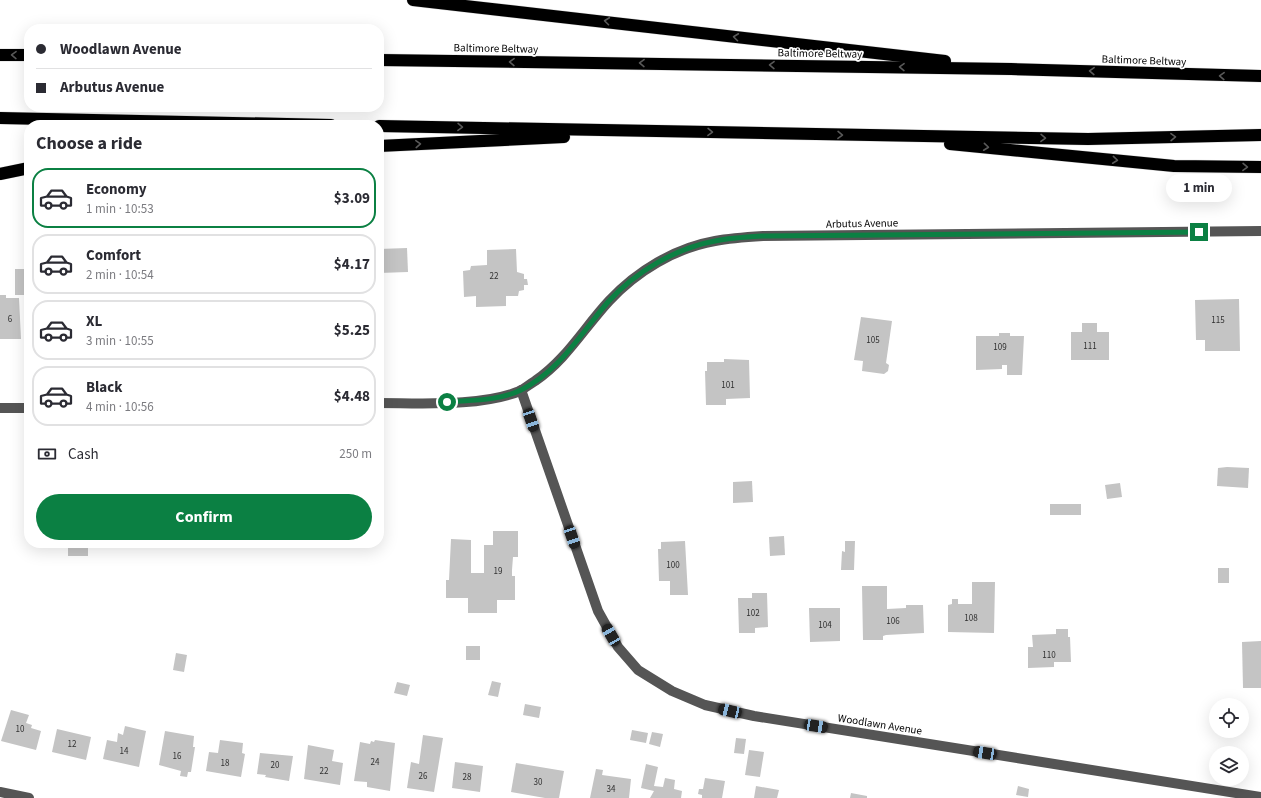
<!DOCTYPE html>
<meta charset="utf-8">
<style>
:root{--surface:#fff;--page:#f2f2f3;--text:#2b2b33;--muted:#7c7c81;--line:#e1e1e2;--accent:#0b8043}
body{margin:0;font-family:"Source Sans 3",sans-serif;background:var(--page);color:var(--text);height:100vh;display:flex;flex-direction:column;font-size:15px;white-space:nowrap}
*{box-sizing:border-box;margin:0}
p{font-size:13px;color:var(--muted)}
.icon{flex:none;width:22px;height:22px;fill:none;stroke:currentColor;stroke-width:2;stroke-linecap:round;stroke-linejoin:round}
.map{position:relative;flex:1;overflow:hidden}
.side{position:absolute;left:24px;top:120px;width:360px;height:428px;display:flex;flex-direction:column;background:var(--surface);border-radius:16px;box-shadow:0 4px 16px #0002}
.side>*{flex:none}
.banner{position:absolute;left:24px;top:24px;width:360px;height:88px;border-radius:16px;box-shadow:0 4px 16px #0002;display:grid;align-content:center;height:88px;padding:0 12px;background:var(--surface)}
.controls{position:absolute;left:1209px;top:698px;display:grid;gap:8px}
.controls a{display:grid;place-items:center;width:40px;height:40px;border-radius:50%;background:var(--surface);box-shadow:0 4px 16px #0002;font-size:20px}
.end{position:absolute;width:18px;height:18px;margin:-9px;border:5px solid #0b8043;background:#fff;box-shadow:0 0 0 2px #fff}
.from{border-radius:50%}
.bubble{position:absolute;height:28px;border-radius:14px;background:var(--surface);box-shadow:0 4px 16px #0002;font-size:13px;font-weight:700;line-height:28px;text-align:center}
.car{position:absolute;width:12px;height:24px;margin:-12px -6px;border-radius:5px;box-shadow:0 0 3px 1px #0007;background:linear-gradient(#222 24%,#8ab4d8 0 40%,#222 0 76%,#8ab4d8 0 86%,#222 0)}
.banner b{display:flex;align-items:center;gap:14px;height:38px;font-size:15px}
.banner b+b{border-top:1px solid var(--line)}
.banner i{width:10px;height:10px;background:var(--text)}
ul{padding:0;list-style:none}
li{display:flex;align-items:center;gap:12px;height:60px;margin:0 8px 6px;padding:0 4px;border:2px solid var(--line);border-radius:16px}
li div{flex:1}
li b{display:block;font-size:15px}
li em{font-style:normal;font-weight:700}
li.active{border-color:var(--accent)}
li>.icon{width:36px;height:36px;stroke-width:1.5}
h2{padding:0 12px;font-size:18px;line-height:48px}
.pay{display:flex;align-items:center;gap:10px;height:44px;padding:0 12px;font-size:15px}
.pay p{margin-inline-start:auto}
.action{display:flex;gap:8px;margin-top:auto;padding:8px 12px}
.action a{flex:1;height:46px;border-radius:24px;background:var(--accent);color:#fff;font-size:16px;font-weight:700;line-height:46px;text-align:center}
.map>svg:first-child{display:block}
.building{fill:#c4c4c4}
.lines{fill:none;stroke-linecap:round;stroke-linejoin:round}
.highway-casing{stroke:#dbdbdb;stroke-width:13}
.minor{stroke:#555;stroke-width:10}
.highway{stroke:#000;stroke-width:12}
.oneway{stroke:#595959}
.route{stroke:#0b8043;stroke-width:5}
.labels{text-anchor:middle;stroke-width:3.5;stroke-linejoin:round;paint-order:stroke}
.number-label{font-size:9px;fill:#313131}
.street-label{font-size:11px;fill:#000;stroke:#fff}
</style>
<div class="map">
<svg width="1261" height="798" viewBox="0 0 1261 798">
<rect width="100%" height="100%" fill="#fff"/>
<g class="building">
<path d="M407,248l1,24 -29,1v-24z"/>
<path d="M516,249l1,23 7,2v5h3l1,6h-4v5l-5,1 -1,5h-12v10l-30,1v-11l-12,1 -1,-26 7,-1 1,-4 16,-1v-15z"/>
<rect x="15" y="269" width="14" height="26"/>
<path d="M0,295h6v3h13l2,41h-21z"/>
<path d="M1239,299l1,52h-35v-11h-9l-1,-40z"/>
<path d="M861,317l31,4 -6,42 3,2 -1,6 -4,3 -22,-3 1,-10 -9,-1z"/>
<path d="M1082,323h15v9h12v28h-38v-28h11z"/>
<path d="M999,333h11v3h14l-2,39h-15v-10h-5v4l-26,1v-34h23z"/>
<path d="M724,359l25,1 1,38 -24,1v6h-20l-1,-34h2v-9h17z"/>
<path d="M1227,467l22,1 -1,20 -31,-2 1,-18z"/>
<path d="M752,481l1,21 -20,1v-21z"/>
<path d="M1120,483l2,14 -15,2 -2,-14z"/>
<rect x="1050" y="504" width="31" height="11"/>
<path d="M493,531h25v26h-5l-1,13v6h3v24h-18v13h-29v-15h-22v-18h3l2,-41 20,1v33h13v-28h9z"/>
<path d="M784,536l1,19 -15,1 -1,-19z"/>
<path d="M685,541l3,54h-18v-14h-11l-1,-32h3v-7z"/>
<path d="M845,541h10l-1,29h-13l1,-19 3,1z"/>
<rect x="68" y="543" width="20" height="13"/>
<rect x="1218" y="568" width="11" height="15"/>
<path d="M972,582h23l-1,51 -46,-1v-27l4,-1v-5h6v5h14z"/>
<path d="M862,586h25v23l19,-1v-3h17l1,28 -38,2 -3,1v4h-20z"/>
<path d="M752,593h15l1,34 -13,1v5h-16l-1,-35h14z"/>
<path d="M809,608h31v33l-30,1z"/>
<path d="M1056,629h12v8h2l1,25h-17v5l-26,1v-21h5l-1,-12 24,-1z"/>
<path d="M1261,641v47h-18l-1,-46z"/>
<rect x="466" y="646" width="14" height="14"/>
<path d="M176,653l11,2 -3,17 -11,-2z"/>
<path d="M492,681l9,2 -3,14 -10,-2z"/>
<path d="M397,682l13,3 -3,11 -13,-3z"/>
<path d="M525,704l16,3 -2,11 -16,-3z"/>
<path d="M11,710l18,5 -3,8 6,2 -1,3 10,3 -5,19 -35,-9z"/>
<path d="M125,726l21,5 -7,36 -36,-8 4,-19 10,2 1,-9 5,2z"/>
<path d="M57,729l34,8 -5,23 -34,-8z"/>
<path d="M632,730l16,3 -2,10 -16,-3z"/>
<path d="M165,731l29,5 -1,11h2l-4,25h-3l-1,5 -7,-1 1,-5 -22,-6z"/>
<path d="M652,732l11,2 -3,13 -11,-3z"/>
<path d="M423,735l20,3 -9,54 -27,-4 4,-26 8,2z"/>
<path d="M736,738l10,1 -2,15 -10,-1z"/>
<path d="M220,740l23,3 -1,10 3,1 -4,23 -35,-6 3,-19 9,1z"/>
<path d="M375,740l20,3 -5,48 -23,-4v-5l-13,-1 6,-39 10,2 1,-3 3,1z"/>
<path d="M308,745l26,5 -2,11 11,2 -3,22 -36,-6z"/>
<path d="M749,750l15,2 -4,25 -15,-2z"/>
<path d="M260,753l33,3 -4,25 -24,-4 1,-2 -9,-1z"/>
<path d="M455,762l28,4 -3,26 -28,-4z"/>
<path d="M516,763l48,8 -5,27h-14l-34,-6z"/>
<path d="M646,764l12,3 -4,19 9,1 2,-9 10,2 -1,9 8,2 -1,7h-31l4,-7 -13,-3z"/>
<path d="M596,769l7,1 -1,5 29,4 -2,19h-39z"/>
<path d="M705,778l20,3 -3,17h-20v-3l-4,-1 1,-5h4z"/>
<path d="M756,786l23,4 -2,8h-23z"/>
<path d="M1018,786l11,3 -1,8 -12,-2z"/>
<path d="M851,793l16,3v2h-17z"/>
</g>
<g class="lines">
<g class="highway-casing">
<g id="highway">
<path d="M413,0l532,61"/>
<path d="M0,55h29"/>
<path d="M379,60l632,9 250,7"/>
<path d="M0,118l331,7"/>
<path d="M379,126l709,13 173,-4"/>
<path d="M950,144l224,22 87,1"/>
<path d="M379,146l185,-9"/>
<path d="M0,174l29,-6"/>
</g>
</g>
<g class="minor">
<path d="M521,390l77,221 20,36 20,23 34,21 33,14 49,11 507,81"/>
<path d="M379,403c42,0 102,4 141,-12 5,-3 10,-7 15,-10 31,-21 49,-53 74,-80 28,-30 66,-53 106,-60 16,-3 32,-4 48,-5l498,-5"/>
<path d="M0,408h29"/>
<path d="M0,792l29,6"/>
</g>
<use href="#highway" class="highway"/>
</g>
<defs><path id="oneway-chevron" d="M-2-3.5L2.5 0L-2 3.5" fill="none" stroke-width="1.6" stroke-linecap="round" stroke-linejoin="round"/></defs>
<g class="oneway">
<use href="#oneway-chevron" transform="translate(607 21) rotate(-173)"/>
<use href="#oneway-chevron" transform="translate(736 37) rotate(-173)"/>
<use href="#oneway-chevron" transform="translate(14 55) rotate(-179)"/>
<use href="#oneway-chevron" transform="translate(512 62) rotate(-179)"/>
<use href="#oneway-chevron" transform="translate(642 63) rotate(-179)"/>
<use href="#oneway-chevron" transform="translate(772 65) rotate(-179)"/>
<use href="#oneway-chevron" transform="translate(902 67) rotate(-179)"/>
<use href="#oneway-chevron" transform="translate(1092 71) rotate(-178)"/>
<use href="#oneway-chevron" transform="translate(1222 76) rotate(-178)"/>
<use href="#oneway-chevron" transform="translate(460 127) rotate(1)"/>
<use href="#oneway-chevron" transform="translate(710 132) rotate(1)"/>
<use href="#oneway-chevron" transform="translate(840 135) rotate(1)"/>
<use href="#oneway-chevron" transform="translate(1173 137) rotate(-1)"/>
<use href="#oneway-chevron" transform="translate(1043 138) rotate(1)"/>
<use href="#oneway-chevron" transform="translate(418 144) rotate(-3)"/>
<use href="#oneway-chevron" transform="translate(986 147) rotate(6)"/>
<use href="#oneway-chevron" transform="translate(1115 160) rotate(6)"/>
<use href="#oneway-chevron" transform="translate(1245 167) rotate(1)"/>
</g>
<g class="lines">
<path class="route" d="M447,402c24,-2 52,-1 74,-12 39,-19 60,-57 87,-88 27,-30 68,-54 107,-61 15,-3 32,-4 48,-5l436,-4"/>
</g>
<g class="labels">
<g class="number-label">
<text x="494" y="279">22</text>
<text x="10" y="322">6</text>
<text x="1218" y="323">115</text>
<text x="873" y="343">105</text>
<text x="1090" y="349">111</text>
<text x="1000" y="350">109</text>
<text x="728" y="388">101</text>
<text x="673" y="568">100</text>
<text x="498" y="574">19</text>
<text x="753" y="616">102</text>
<text x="971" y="621">108</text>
<text x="893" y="624">106</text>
<text x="825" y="628">104</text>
<text x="1049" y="658">110</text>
<text x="20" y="732">10</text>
<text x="72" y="747">12</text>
<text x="124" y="754">14</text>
<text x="177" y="759">16</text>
<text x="375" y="765">24</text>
<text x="225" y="766">18</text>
<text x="275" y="768">20</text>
<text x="324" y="774">22</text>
<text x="423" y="779">26</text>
<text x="467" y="780">28</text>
<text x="538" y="785">30</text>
<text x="611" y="792">34</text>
</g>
<g class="street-label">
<text transform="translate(496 48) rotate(1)" y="4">Baltimore Beltway</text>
<text transform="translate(820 53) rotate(1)" y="4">Baltimore Beltway</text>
<text transform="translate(1144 60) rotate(2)" y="4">Baltimore Beltway</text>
<text transform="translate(862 223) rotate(-1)" y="4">Arbutus Avenue</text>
<text transform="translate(880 724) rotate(9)" y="4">Woodlawn Avenue</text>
</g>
</g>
</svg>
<div class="controls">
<a><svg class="icon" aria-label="locate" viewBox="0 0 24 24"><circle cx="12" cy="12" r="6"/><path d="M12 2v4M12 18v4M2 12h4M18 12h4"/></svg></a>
<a><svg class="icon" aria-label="layers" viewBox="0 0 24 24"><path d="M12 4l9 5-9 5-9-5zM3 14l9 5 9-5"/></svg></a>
</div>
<i class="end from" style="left:447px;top:402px"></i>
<i class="end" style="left:1199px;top:232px"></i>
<div class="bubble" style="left:1166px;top:174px;width:66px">1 min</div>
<i class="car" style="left:531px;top:420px;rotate:161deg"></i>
<i class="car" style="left:572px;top:537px;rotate:161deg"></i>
<i class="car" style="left:611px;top:635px;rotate:330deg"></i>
<i class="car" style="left:730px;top:711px;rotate:283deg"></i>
<i class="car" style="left:816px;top:726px;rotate:99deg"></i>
<i class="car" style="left:985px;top:753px;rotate:279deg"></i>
<div class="banner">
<b><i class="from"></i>Woodlawn Avenue</b>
<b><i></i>Arbutus Avenue</b>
</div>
<section class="side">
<h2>Choose a ride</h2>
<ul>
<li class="active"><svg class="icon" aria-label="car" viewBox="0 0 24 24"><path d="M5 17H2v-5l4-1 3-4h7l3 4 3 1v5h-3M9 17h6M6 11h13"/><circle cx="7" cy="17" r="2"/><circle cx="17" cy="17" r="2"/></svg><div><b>Economy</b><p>1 min · 10:53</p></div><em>$3.09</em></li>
<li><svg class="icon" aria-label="car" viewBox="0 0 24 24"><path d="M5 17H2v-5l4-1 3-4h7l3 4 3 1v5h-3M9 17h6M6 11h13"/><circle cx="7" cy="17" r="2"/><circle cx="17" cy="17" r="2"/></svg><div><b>Comfort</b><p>2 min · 10:54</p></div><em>$4.17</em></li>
<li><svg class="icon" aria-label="car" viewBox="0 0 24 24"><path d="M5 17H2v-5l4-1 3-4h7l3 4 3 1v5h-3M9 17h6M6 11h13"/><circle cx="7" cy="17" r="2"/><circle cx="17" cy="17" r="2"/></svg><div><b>XL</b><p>3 min · 10:55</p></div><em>$5.25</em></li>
<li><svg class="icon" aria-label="car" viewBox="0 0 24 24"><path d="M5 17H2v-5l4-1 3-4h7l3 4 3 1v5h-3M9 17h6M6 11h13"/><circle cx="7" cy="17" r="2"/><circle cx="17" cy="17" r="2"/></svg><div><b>Black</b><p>4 min · 10:56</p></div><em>$4.48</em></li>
</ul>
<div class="pay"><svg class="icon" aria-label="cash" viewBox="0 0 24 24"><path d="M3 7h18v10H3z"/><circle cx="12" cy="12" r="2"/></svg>Cash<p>250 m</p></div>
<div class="action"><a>Confirm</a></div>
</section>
</div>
